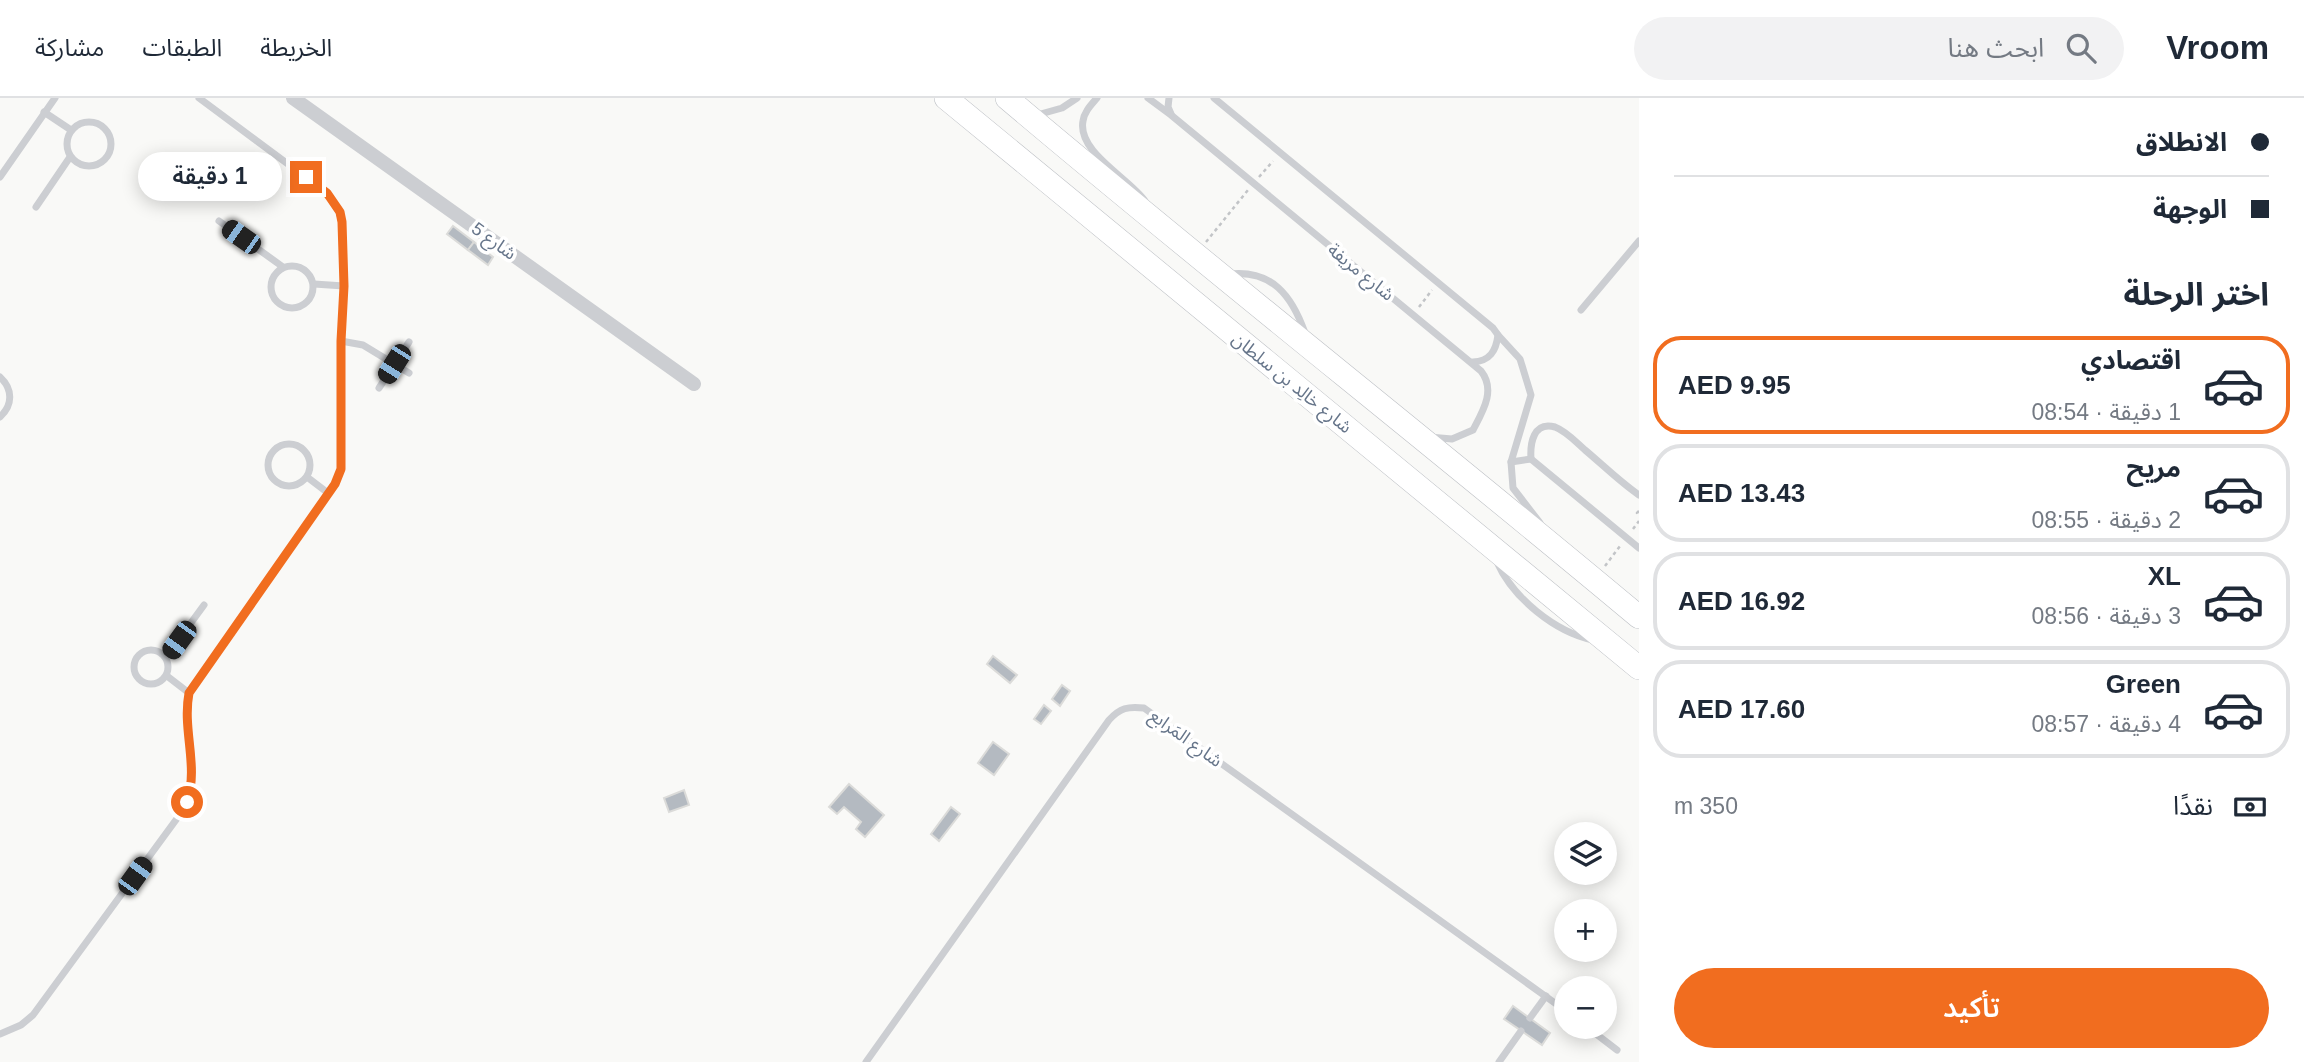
<!DOCTYPE html>
<html lang="ar">
<meta charset="utf-8">
<style>
:root{--surface:#fff;--page:#f2f2f3;--text:#1f2937;--muted:#747a83;--line:#e0e1e3;--accent:#f16d1f}
body{margin:0;font-family:Arial,"Noto Sans Arabic",sans-serif;background:var(--page);color:var(--text);direction:rtl;height:100vh;display:flex;flex-direction:column;font-size:26px;white-space:nowrap}
*{box-sizing:border-box;margin:0}
p{font-size:23px;color:var(--muted)}
.icon{flex:none;width:38px;height:38px;fill:none;stroke:currentColor;stroke-width:2;stroke-linecap:round;stroke-linejoin:round}
.map{position:relative;flex:1;overflow:hidden;direction:ltr}
.drawer{display:flex;flex-direction:column;background:var(--surface);width:665px}
.drawer>*{flex:none}
.banner{display:grid;align-content:center;height:154px;padding:0 35px;background:var(--surface)}
.buttons{position:absolute;left:1554px;top:724px;display:grid;gap:14px}
.buttons a{display:grid;place-items:center;width:63px;height:63px;border-radius:50%;background:var(--surface);box-shadow:0 4px 18px #0003;font-size:35px}
.end{position:absolute;width:32px;height:32px;margin:-16px;border:9px solid #f16d1f;background:#fff;box-shadow:0 0 0 4px #fff}
.from{border-radius:50%}
.bubble{position:absolute;height:49px;border-radius:24px;background:var(--surface);box-shadow:0 4px 18px #0003;font-size:23px;font-weight:600;line-height:49px;text-align:center;direction:rtl}
.car{position:absolute;width:21px;height:42px;margin:-21px -10px;border-radius:9px;box-shadow:0 0 5px 2px #0007;background:linear-gradient(#222 24%,#8ab4d8 0 40%,#222 0 76%,#8ab4d8 0 86%,#222 0)}
.banner b{display:flex;align-items:center;gap:24px;height:66px;font-size:26px}
.banner b+b{border-top:2px solid var(--line)}
.banner i{width:18px;height:18px;background:var(--text)}
ul{padding:0;list-style:none}
li{display:flex;align-items:center;gap:21px;height:98px;margin:0 14px 10px;padding:0 21px;border:4px solid var(--line);border-radius:28px}
li div{flex:1}
li b{display:block;font-size:26px}
li em{font-style:normal;font-weight:600}
li.active{border-color:var(--accent)}
li>.icon{width:63px;height:63px;stroke-width:1.5}
h2{padding:0 35px;font-size:32px;line-height:84px}
.pay{display:flex;align-items:center;gap:18px;height:77px;padding:0 35px;font-size:26px}
.pay p{margin-inline-start:auto}
.action{display:flex;gap:14px;margin-top:auto;padding:14px 35px}
.action a{flex:1;height:80px;border-radius:42px;background:var(--accent);color:#fff;font-size:28px;font-weight:600;line-height:80px;text-align:center}
header{display:flex;align-items:center;gap:42px;box-sizing:border-box;height:98px;padding:0 35px;background:var(--surface);border-bottom:2px solid var(--line)}
header strong{font-size:33px}
nav{display:flex;gap:38px;margin-inline-start:auto;font-size:24px}
.search{width:490px;height:63px;background:var(--page);display:flex;align-items:center;gap:18px;box-sizing:border-box;padding:0 24px;border-radius:38px;color:var(--muted);font-size:26px}
main{display:flex;flex:1;min-height:0}
.map>svg:first-child{display:block}
.building{fill:#b4bac1;stroke:#dbdbd9;stroke-width:2}
.lines{fill:none;stroke-linecap:round;stroke-linejoin:round}
.primary-casing{stroke:#bcbfc4;stroke-width:24}
.path{stroke:#c2c4c7;stroke-width:2.5;stroke-dasharray:3.5 3.5;stroke-linecap:butt}
.lane{stroke:#ccced2;stroke-width:7}
.street{stroke:#ccced2;stroke-width:14}
.primary{stroke:#fff;stroke-width:23}
.route{stroke:#f16d1f;stroke-width:9}
.labels{text-anchor:middle;stroke-width:7;stroke-linejoin:round;paint-order:stroke}
.street-label{font-size:18px;fill:#66758a;stroke:#fff}
</style>
<header>
<strong>Vroom</strong>
<div class="search"><svg class="icon" aria-label="search" viewBox="0 0 24 24"><circle cx="10" cy="10" r="6"/><path d="M15 15l6 6"/></svg>ابحث هنا</div>
<nav><a>الخريطة</a><a>الطبقات</a><a>مشاركة</a></nav>
</header>
<main>
<section class="drawer">
<div class="banner">
<b><i class="from"></i>الانطلاق</b>
<b><i></i>الوجهة</b>
</div>
<h2>اختر الرحلة</h2>
<ul>
<li class="active"><svg class="icon" aria-label="car" viewBox="0 0 24 24"><path d="M5 17H2v-5l4-1 3-4h7l3 4 3 1v5h-3M9 17h6M6 11h13"/><circle cx="7" cy="17" r="2"/><circle cx="17" cy="17" r="2"/></svg><div><b>اقتصادي</b><p>1 دقيقة · 08:54</p></div><em>AED 9.95</em></li>
<li><svg class="icon" aria-label="car" viewBox="0 0 24 24"><path d="M5 17H2v-5l4-1 3-4h7l3 4 3 1v5h-3M9 17h6M6 11h13"/><circle cx="7" cy="17" r="2"/><circle cx="17" cy="17" r="2"/></svg><div><b>مريح</b><p>2 دقيقة · 08:55</p></div><em>AED 13.43</em></li>
<li><svg class="icon" aria-label="car" viewBox="0 0 24 24"><path d="M5 17H2v-5l4-1 3-4h7l3 4 3 1v5h-3M9 17h6M6 11h13"/><circle cx="7" cy="17" r="2"/><circle cx="17" cy="17" r="2"/></svg><div><b>XL</b><p>3 دقيقة · 08:56</p></div><em>AED 16.92</em></li>
<li><svg class="icon" aria-label="car" viewBox="0 0 24 24"><path d="M5 17H2v-5l4-1 3-4h7l3 4 3 1v5h-3M9 17h6M6 11h13"/><circle cx="7" cy="17" r="2"/><circle cx="17" cy="17" r="2"/></svg><div><b>Green</b><p>4 دقيقة · 08:57</p></div><em>AED 17.60</em></li>
</ul>
<div class="pay"><svg class="icon" aria-label="cash" viewBox="0 0 24 24"><path d="M3 7h18v10H3z"/><circle cx="12" cy="12" r="2"/></svg>نقدًا<p>350 m</p></div>
<div class="action"><a>تأكيد</a></div>
</section>
<div class="map">
<svg width="1639" height="964" viewBox="0 0 1639 964">
<rect width="100%" height="100%" fill="#f9f9f7"/>
<g class="building">
<path d="M453,128l21,16 -6,8 -21,-16z"/>
<path d="M474,144l19,15 -5,8 -20,-15z"/>
<path d="M993,558l24,19 -7,8 -23,-19z"/>
<path d="M1062,587l8,6 -10,15 -8,-7z"/>
<path d="M1044,607l7,6 -10,13 -7,-5z"/>
<path d="M993,644l16,12 -15,21 -16,-12z"/>
<path d="M849,686l35,31 -19,22 -9,-8 5,-7 -17,-15 -7,7 -8,-7z"/>
<path d="M684,692l5,15 -20,7 -5,-14z"/>
<path d="M951,709l9,7 -21,27 -8,-7z"/>
<path d="M1513,908l37,27 -8,12 -38,-26z"/>
</g>
<g class="lines">
<g class="primary-casing">
<g id="primary">
<path d="M946,0l693,570"/>
<path d="M1007,0c208,176 423,344 632,519"/>
</g>
</g>
<g class="path">
<path d="M1259,79l14,-16"/>
<path d="M1206,144l42,-52"/>
<path d="M1419,209l13,-17"/>
<path d="M1639,413l-2,2 2,2"/>
<path d="M1633,431l6,-8"/>
<path d="M1605,468l15,-20"/>
</g>
<g class="lane">
<path d="M1097,0c-6,7 -13,14 -14,23 -6,31 46,57 62,80"/>
<path d="M1148,0l23,17 310,256c15,19 2,40 -8,59l-21,9 -23,-2"/>
<path d="M1169,0l-1,9 3,7"/>
<path d="M1214,0l279,230 5,7c-2,16 -8,26 -25,27"/>
<path d="M44,14l27,18"/>
<path d="M1037,17l25,-7 15,-10"/>
<circle cx="89" cy="46" r="22"/>
<path d="M0,79l55,-79"/>
<path d="M36,109l34,-50"/>
<path d="M219,123l64,46"/>
<circle cx="292" cy="189" r="21"/>
<path d="M1229,176c43,-5 63,22 76,59"/>
<path d="M314,186l30,2"/>
<path d="M1581,212l58,-69"/>
<path d="M1498,237l22,24 11,36 -20,67 2,26 27,35"/>
<path d="M341,243l22,4 46,28"/>
<path d="M0,279c13,12 13,28 0,40"/>
<path d="M379,290l30,-46"/>
<circle cx="289" cy="367" r="21"/>
<path d="M1531,361c-1,-15 2,-38 24,-32 11,4 21,15 30,23 18,15 35,32 54,45"/>
<path d="M1511,364l20,-3 108,89"/>
<path d="M307,379l21,16"/>
<path d="M1497,464c16,36 58,70 96,78"/>
<circle cx="151" cy="569" r="17"/>
<path d="M166,559l38,-52"/>
<path d="M167,578l22,17"/>
<path d="M1530,920l16,-22"/>
<path d="M1587,929l30,23"/>
<path d="M0,936l21,-9 12,-10 148,-202c24,-42 0,-78 8,-120l146,-209 6,-15v-128l3,-55 -2,-64 -3,-10 -12,-19 -128,-95"/>
<path d="M866,964l243,-342c11,-12 19,-14 35,-12l422,303"/>
<path d="M1499,964l22,-31"/>
</g>
<path class="street" d="M293,0l401,286"/>
<use href="#primary" class="primary"/>
</g>
<g class="lines">
<path class="route" d="M187,704c12,-36 -5,-72 2,-109l146,-209 6,-15v-128l3,-55 -2,-64 -2,-10 -13,-19 -21,-16"/>
</g>
<g class="labels">
<g class="street-label">
<text transform="translate(494 143) rotate(36)" y="6">شارع 5</text>
<text transform="translate(1361 174) rotate(39)" y="6">شارع مريفة</text>
<text transform="translate(1292 285) rotate(39)" y="6">شارع خالِد بن سلطان</text>
<text transform="translate(1186 640) rotate(36)" y="6">شارع المَرابع</text>
</g>
</g>
</svg>
<div class="buttons">
<a><svg class="icon" aria-label="layers" viewBox="0 0 24 24"><path d="M12 4l9 5-9 5-9-5zM3 14l9 5 9-5"/></svg></a>
<a>+</a>
<a>−</a>
</div>
<i class="end from" style="left:187px;top:704px"></i>
<i class="end" style="left:306px;top:79px"></i>
<div class="bubble" style="left:138px;top:54px;width:144px">1 دقيقة</div>
<i class="car" style="left:241px;top:139px;rotate:305deg"></i>
<i class="car" style="left:394px;top:266px;rotate:212deg"></i>
<i class="car" style="left:179px;top:542px;rotate:216deg"></i>
<i class="car" style="left:135px;top:778px;rotate:36deg"></i>
</div>
</main>
